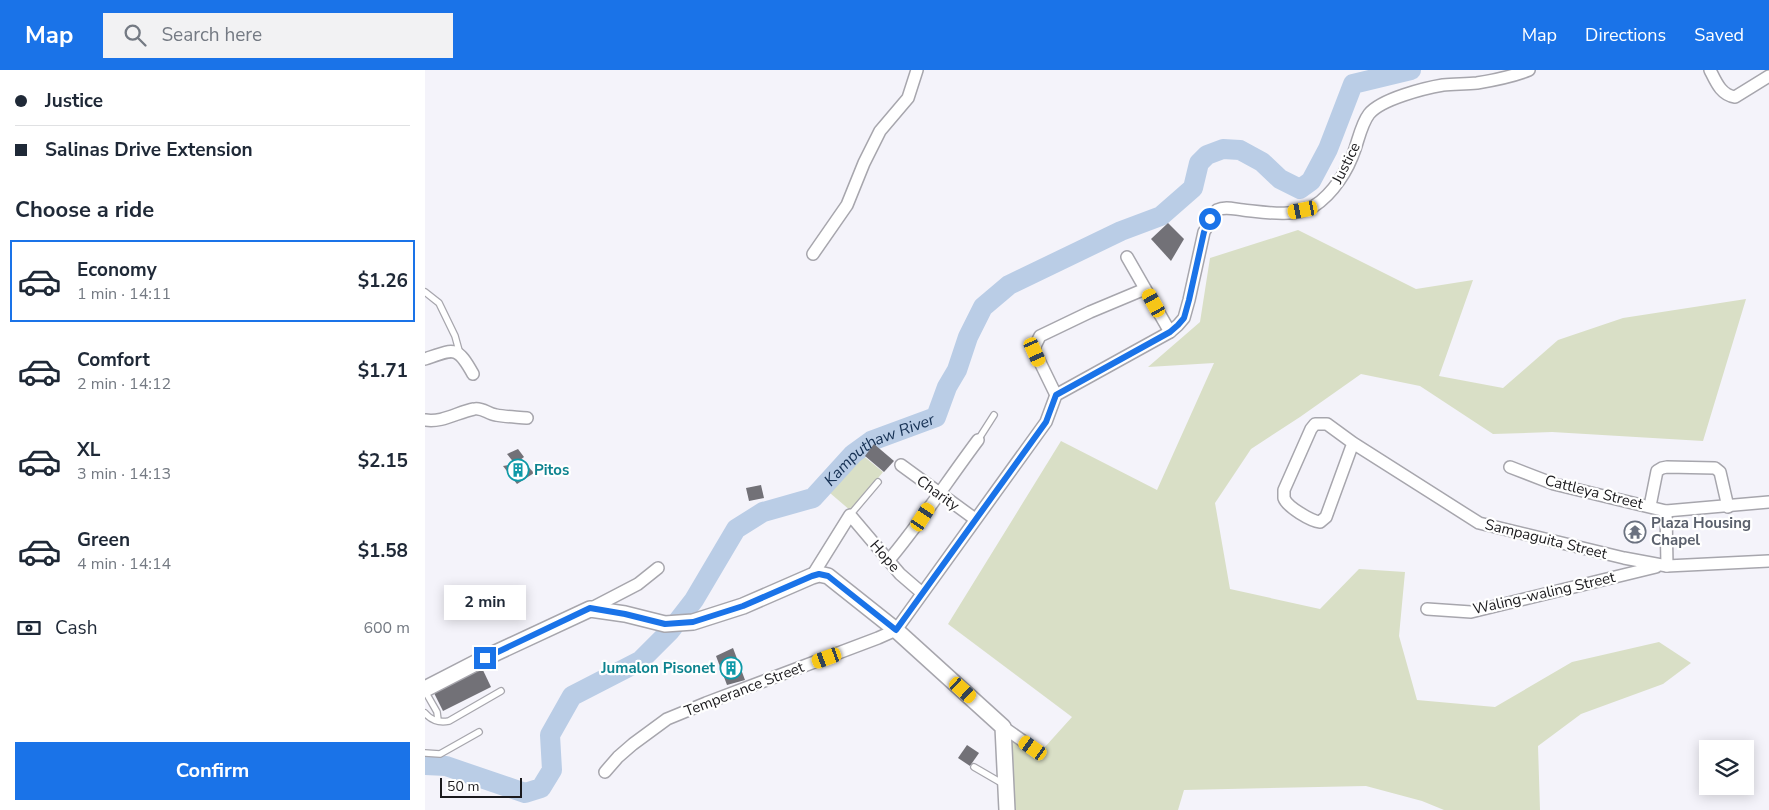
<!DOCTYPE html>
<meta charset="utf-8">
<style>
:root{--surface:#fff;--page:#f2f2f3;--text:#1f2937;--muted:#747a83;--line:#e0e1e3;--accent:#1a73e8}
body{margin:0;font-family:"Nunito Sans",sans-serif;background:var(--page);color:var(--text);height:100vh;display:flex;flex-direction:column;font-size:19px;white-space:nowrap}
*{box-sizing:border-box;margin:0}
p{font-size:16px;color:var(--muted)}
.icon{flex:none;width:28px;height:28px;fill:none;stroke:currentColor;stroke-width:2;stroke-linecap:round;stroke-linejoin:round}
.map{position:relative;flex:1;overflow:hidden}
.panel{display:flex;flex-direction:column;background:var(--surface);width:425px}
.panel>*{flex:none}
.guide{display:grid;align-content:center;height:110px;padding:0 15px;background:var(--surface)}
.fabs{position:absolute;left:1274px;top:670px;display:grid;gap:10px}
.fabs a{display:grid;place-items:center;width:55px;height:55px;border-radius:0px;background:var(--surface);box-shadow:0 2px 12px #0003;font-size:25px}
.scale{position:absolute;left:15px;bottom:12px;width:82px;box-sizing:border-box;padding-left:5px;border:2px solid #1b1a1d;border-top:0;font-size:14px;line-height:18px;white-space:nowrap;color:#1b1a1d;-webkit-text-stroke:4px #fff;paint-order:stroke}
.end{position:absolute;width:22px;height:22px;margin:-11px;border:6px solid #1a73e8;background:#fff;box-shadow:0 0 0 2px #fff}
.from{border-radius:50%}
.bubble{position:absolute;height:35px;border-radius:0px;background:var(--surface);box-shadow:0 2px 12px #0003;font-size:16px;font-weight:700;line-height:35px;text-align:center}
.car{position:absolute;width:15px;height:30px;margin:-15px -8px;border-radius:6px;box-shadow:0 0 4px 1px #0007;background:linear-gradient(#f5c518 24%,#345 0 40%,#f5c518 0 76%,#345 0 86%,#f5c518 0)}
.guide b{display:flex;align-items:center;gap:18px;height:48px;font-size:19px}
.guide b+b{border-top:1px solid var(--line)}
.guide i{width:12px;height:12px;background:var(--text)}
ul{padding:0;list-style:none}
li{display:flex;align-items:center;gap:15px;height:82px;margin:0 10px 8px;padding:0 5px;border:2px solid transparent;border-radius:0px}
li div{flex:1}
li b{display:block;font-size:19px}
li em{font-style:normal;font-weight:700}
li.active{border-color:var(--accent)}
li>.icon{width:45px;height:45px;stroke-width:1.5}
h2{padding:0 15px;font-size:22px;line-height:60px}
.pay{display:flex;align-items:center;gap:12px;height:55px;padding:0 15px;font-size:19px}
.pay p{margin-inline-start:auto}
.action{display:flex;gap:10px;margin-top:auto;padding:10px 15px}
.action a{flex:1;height:58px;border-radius:0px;background:var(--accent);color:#fff;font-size:20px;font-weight:700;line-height:58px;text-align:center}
header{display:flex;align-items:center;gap:30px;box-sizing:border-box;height:70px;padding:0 25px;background:var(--accent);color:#fff}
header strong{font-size:24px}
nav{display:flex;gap:28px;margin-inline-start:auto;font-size:18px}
.search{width:350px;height:45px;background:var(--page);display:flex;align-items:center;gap:12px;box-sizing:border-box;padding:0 18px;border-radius:0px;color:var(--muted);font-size:19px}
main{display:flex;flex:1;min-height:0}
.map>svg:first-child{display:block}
.green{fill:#d9dfc6}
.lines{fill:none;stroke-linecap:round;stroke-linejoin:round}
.river{stroke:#bacde6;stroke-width:20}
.building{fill:#727177}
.service-casing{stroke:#a7a6ad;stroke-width:8}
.minor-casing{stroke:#a7a6ad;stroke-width:14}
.tertiary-casing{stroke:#a7a6ad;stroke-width:18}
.service{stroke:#fff;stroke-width:5.5}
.minor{stroke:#fff;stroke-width:11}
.tertiary{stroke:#fff;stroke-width:15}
.route{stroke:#1a73e8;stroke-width:6}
.labels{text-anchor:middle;stroke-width:4.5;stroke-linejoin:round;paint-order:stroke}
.street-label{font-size:15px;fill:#1b1a1d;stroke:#fff}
.culture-label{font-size:15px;font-weight:bold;fill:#0d838f;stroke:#fff;text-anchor:start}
.worship-label{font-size:15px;font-weight:bold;fill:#5b616d;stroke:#fff;text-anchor:start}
.water-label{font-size:16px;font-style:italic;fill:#153053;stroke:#fff}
</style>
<header>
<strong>Map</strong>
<div class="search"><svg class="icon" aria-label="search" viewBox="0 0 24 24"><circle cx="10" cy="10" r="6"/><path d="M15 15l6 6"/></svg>Search here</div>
<nav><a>Map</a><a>Directions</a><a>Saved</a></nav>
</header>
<main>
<section class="panel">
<div class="guide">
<b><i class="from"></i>Justice</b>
<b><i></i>Salinas Drive Extension</b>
</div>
<h2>Choose a ride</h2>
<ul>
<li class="active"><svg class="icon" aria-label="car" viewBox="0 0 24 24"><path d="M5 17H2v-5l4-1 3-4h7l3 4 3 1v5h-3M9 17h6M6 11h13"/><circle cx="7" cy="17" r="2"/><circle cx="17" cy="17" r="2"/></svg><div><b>Economy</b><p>1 min · 14:11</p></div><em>$1.26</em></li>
<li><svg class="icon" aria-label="car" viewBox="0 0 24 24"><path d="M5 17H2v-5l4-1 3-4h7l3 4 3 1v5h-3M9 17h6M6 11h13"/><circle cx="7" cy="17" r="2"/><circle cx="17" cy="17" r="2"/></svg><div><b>Comfort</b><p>2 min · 14:12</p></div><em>$1.71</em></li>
<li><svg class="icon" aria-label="car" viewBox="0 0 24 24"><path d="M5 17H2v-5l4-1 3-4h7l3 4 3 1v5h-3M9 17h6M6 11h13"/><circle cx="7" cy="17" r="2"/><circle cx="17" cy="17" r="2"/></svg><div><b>XL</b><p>3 min · 14:13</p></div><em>$2.15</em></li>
<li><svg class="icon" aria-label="car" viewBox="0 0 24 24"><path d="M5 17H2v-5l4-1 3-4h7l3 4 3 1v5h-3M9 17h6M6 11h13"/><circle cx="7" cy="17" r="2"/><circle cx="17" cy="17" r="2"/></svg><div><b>Green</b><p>4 min · 14:14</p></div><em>$1.58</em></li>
</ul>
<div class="pay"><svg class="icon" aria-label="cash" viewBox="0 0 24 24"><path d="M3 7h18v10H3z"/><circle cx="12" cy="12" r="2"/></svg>Cash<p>600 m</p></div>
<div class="action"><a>Confirm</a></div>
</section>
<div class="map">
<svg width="1344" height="740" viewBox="0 0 1344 740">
<rect width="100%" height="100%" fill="#f4f3fa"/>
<g class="green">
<path d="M873,160l118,59 57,-9 -34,96 64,12 55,-48 65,-22 123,-19 -43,142 -151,-9 -59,2 -73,-48 -59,-12 -61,43 -49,32 -36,54 15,86 90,20 39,-40 46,3 -6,64 18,64 78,7 77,-45 87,-20 32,21 -28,21 -82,30 -43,32 2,64h-96l-22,-9 -56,-15 -182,4 -6,20h-163l-7,-70 11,2 16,16 37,-41 -124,-93 113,-183 96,49 57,-127 -66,4 52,-45 10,-64z"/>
<path d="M436,384l22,18 -32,39 -21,-18z"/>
</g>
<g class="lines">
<path class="river" id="s1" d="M0,695l21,1 79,27 16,-5 11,-18 -2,-35 22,-39 68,-35 30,-30 24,-31 42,-71 27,-17 50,-14 40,-44 18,-13 65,-24 11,-30 10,-17 11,-33 15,-30 26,-22 112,-54 40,-15 32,-28 6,-25 8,-8 16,-6 17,1 22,12 18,17 20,10 11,-8 17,-32 25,-65 58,-14"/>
</g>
<g class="building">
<path d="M743,153l16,16 -13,22 -20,-22z"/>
<path d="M449,374l20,17 -10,11 -19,-16z"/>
<path d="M93,379l6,8 -9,7 -8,-10z"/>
<path d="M99,392l10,11 -17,11 -14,-18z"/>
<path d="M336,415l3,13 -15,3 -3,-13z"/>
<path d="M308,578l12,32 -18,5 -11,-29z"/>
<path d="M56,596l10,21 -48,24 -10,-20z"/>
<path d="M542,675l12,8 -9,13 -12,-8z"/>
</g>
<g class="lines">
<g class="service-casing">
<g id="service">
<path d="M0,222l14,11 16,33 5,18"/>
<path d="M553,370l16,-25"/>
<path d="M425,445l28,-33"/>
<path d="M0,621l12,21 1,8"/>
<path d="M0,643c6,7 14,10 24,8l52,-30"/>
<path d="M0,683l15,1 39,-22"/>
<path d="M549,697l31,18"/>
</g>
</g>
<g class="minor-casing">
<g id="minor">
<path d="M1285,0c6,12 11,25 25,27l34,-21"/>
<path d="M388,184l34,-49 17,-42 16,-32 28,-33 9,-28"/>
<path d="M702,187l43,75"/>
<path d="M0,289c29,-10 32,-14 48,15"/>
<path d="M631,325l-21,-43v-6l5,-10 50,-24 55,-23"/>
<path d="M0,350c17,3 33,-8 49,-11 8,-2 14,5 22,6 10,2 21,2 31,3"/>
<path d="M928,373l-27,74 -6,5c-9,-1 -33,-15 -36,-24 0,-1 0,-7 0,-8l27,-61 4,-5h12l26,19 126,80 145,35 43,8 102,-5"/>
<path d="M476,395l74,54"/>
<path d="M1085,397l44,17 112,27 103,-9"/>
<path d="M1225,436l7,-35 5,-3 5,-1 48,1 5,4 8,35"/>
<path d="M1241,441l1,55"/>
<path d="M464,490c32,-38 59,-80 89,-120"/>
<path d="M387,506l38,-61 50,59 22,19"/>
<path d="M165,539l48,-25 20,-16"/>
<path d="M1002,539l44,3 185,-45"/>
<path d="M578,657l30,21"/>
<path d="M180,702l13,-15 15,-13 34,-25 39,-16 172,-65 18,-8 150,-208 10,-27 114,-63 8,-7 6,-7 5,-18 15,-68 13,-22c8,-4 17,-1 26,0 20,2 52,8 71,-4 19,-12 34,-36 41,-57 4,-12 7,-26 14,-35 12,-15 56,-26 74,-29 11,-1 23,-1 34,-2 18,-3 35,-6 52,-13"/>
</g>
</g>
<g class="tertiary-casing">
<path id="tertiary" d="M0,619l64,-33 101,-47 35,5 40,10 28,-2 50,-16 69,-30 7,-2 9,2 68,54 107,97 4,83"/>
</g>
<use href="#service" class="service"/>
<use href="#minor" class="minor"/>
<use href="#tertiary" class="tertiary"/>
</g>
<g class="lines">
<path class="route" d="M60,588l105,-50 35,6 40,10 28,-2 50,-16 69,-30 7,-2 9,2 68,54 150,-208 10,-27 114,-63 8,-7 6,-7 5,-18 15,-68 6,-13"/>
</g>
<defs>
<g id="building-ring" transform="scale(1.125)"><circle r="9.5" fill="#fff" stroke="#0f9aa8" stroke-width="1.5"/><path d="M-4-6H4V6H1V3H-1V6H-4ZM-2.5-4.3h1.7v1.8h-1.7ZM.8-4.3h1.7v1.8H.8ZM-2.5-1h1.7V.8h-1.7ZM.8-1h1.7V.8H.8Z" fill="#0f9aa8"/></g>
<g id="temple-ring" transform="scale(1.125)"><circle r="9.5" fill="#fff" stroke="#6b7280" stroke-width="1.5"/><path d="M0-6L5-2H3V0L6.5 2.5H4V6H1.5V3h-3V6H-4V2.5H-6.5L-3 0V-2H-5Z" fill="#6b7280"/></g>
</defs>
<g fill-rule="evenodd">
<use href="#building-ring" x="93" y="400"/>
<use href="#temple-ring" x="1210" y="462"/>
<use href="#building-ring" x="306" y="598"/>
</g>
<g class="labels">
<g class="street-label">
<text transform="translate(921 93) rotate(-63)" y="5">Justice</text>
<text transform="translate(1169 422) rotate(14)" y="5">Cattleya Street</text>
<text transform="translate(513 423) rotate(36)" y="5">Charity</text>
<text transform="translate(1121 469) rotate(14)" y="5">Sampaguita Street</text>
<text transform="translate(460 486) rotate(49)" y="5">Hope</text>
<text transform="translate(1119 523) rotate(-13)" y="5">Waling-waling Street</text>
<text transform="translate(319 619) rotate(-21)" y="5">Temperance Street</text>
</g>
<g class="culture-label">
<text x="109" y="405">Pitos</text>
<text x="290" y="603" text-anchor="end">Jumalon Pisonet</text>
</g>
<g class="worship-label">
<text x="1226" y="458">Plaza Housing<tspan x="1226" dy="17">Chapel</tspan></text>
</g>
<g class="water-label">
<text dy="6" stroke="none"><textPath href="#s1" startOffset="631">Kamputhaw River</textPath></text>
</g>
</g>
</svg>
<div class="fabs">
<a><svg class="icon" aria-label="layers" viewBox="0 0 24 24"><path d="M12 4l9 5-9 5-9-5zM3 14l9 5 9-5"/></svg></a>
</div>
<div class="scale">50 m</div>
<i class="end from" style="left:785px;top:149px"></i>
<i class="end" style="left:60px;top:588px"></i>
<div class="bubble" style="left:19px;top:515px;width:82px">2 min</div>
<i class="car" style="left:878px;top:140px;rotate:259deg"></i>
<i class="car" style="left:729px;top:233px;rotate:331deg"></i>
<i class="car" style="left:610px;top:282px;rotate:156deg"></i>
<i class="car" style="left:498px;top:447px;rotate:33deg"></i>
<i class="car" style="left:402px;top:588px;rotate:250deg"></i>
<i class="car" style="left:538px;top:620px;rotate:132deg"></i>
<i class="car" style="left:608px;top:678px;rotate:305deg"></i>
</div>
</main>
